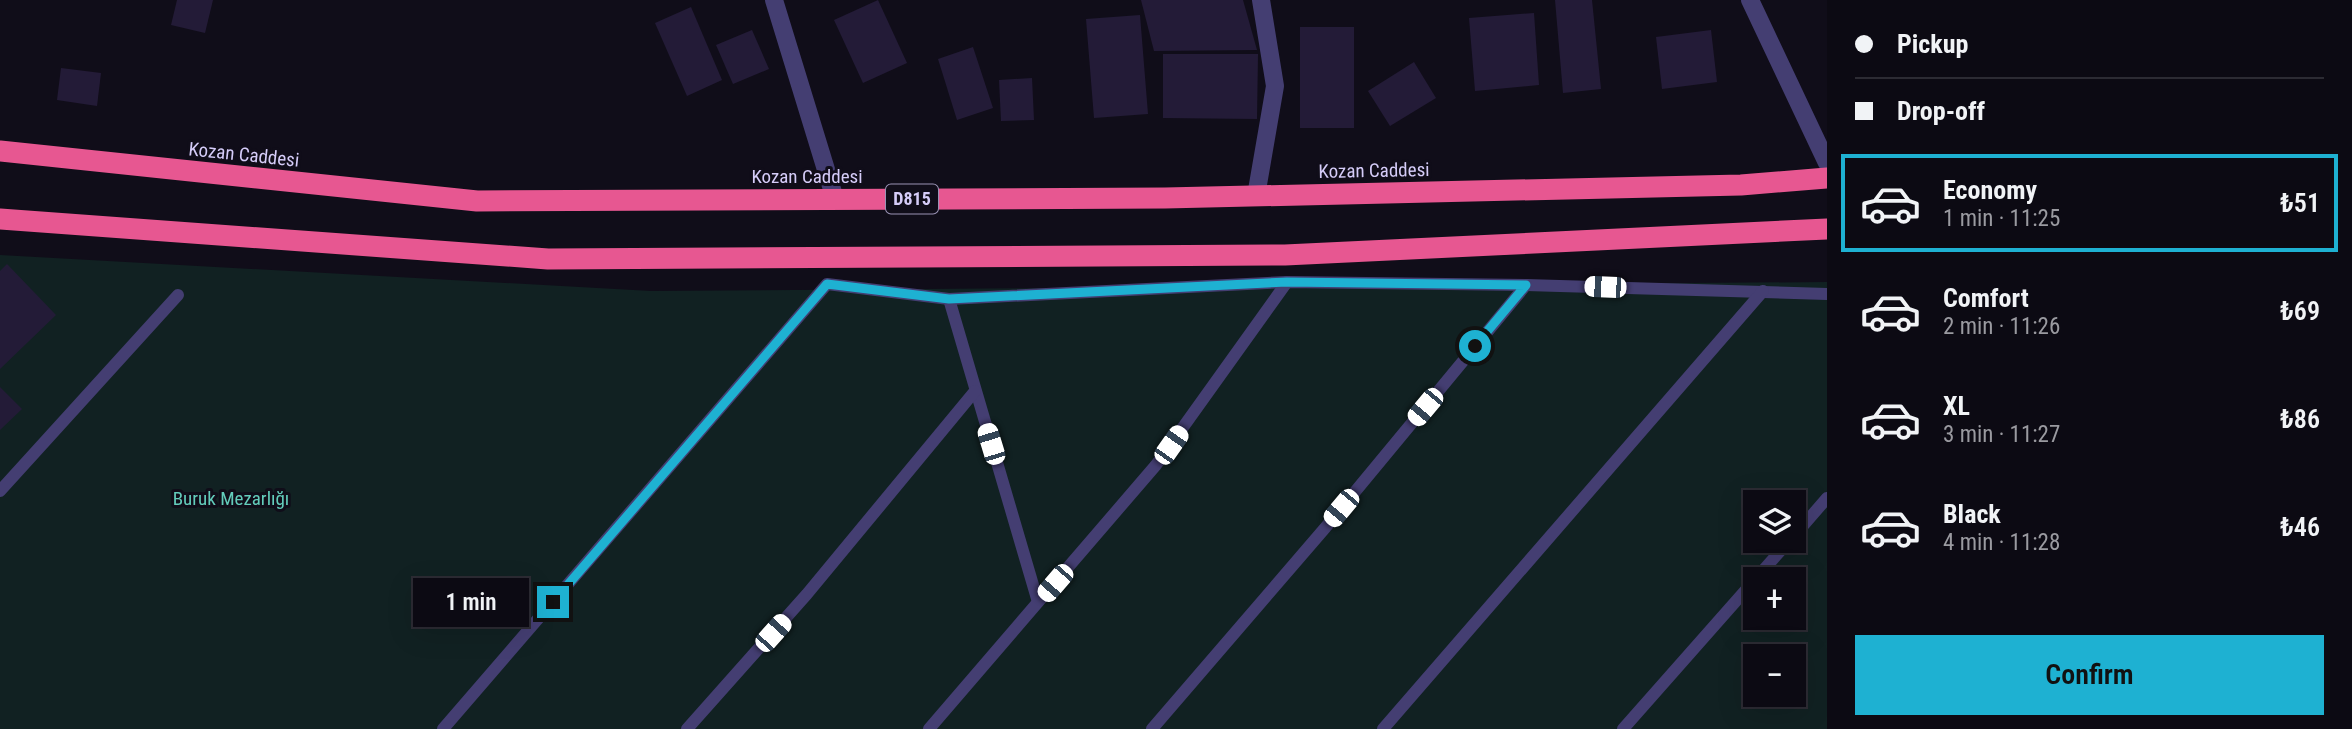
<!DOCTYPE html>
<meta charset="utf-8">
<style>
:root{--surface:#0c0a13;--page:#1a1821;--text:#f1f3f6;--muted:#9a9aa0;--line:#2c2b33;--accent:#1eb1d2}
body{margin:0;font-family:"Roboto Condensed",sans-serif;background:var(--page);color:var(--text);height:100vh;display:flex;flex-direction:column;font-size:26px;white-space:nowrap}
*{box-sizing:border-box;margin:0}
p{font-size:23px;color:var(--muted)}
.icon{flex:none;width:38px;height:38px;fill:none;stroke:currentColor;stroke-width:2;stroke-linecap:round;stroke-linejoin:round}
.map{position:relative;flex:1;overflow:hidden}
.panel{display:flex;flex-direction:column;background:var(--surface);width:525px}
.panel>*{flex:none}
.banner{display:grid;align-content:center;height:154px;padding:0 28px;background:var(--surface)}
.fabs{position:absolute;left:1743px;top:490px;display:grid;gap:14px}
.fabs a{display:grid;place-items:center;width:63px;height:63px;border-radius:0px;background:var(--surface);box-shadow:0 7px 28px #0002,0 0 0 2px var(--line);font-size:35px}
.end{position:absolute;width:32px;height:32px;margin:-16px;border:9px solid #1eb1d2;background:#111;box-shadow:0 0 0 4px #111}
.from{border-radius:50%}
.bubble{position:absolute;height:49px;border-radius:0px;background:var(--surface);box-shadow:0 7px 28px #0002,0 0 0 2px var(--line);font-size:23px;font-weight:600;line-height:49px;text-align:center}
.car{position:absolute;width:21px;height:42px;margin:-21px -10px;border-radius:9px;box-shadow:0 0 5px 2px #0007;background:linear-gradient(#fff 24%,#345 0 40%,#fff 0 76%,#345 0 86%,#fff 0)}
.banner b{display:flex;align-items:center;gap:24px;height:66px;font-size:26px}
.banner b+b{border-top:2px solid var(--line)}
.banner i{width:18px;height:18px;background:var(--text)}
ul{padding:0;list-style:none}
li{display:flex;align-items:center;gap:21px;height:98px;margin:0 14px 10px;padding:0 14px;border:4px solid transparent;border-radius:0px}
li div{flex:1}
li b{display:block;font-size:26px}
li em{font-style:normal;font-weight:600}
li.on{border-color:var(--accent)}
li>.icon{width:63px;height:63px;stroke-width:1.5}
.cta{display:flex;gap:14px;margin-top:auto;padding:14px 28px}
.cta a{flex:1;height:80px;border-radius:0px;background:var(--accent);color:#111;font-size:28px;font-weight:600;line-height:80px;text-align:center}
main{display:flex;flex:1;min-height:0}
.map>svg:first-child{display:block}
.green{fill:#112122;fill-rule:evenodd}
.building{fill:#231b37}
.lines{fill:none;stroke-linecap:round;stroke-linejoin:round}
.lane{stroke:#443e72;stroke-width:12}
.street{stroke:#443e72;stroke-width:18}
.highway{stroke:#e75791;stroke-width:21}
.route{stroke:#1eb1d2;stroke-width:9}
.labels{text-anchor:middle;stroke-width:6;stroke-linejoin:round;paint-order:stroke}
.shield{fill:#100d19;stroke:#9a93b5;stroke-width:2}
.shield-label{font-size:18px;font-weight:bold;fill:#d5ccf8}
.street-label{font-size:19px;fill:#d5ccf8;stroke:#100d19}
.park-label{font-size:19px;fill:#63ccbb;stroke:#100d19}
</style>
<main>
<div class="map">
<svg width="1827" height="729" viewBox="0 0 1827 729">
<rect width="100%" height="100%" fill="#100d19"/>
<path class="green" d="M0,255l651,36 1176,-9v447h-1827zM1755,502h39v39h-39zM1755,579h39v39h-39zM1755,656h39v39h-39z"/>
<g class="building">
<path d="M177,0h36l-8,33 -34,-8z"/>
<path d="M878,0l29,63 -44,20 -29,-63z"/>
<path d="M1141,0h102l14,50 -103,1z"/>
<path d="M1555,0h37l9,89 -38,4z"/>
<path d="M691,7l31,73 -35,16 -32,-73z"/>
<path d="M1534,13l5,72 -64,6 -6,-73z"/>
<path d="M1140,15l8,99 -54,4 -8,-99z"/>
<rect x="1300" y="27" width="54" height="101"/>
<path d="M752,30l17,39 -36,15 -17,-39z"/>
<path d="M1711,30l6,52 -55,7 -6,-52z"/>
<path d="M973,47l20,61 -36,12 -19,-61z"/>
<path d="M1163,54h95l-1,65 -94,-1z"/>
<path d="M1414,62l22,36 -46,28 -22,-35z"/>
<path d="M61,68l40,5 -4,33 -40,-6z"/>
<path d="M1032,78l2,42 -33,1 -2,-41z"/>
<path d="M7,264l49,51 -56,54v-98z"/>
<path d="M0,387l22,22 -22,21z"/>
</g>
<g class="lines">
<g class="lane">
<path d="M949,299l89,303"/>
<path d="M0,491l178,-196"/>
<path d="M1794,536l33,-38"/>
<path d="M443,729l384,-445 122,15 338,-17 239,3 301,9"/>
<path d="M687,729l120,-135 168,-203"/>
<path d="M929,729l227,-264 131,-183"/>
<path d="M1152,729l173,-201 201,-243"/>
<path d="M1383,729l380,-438"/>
<path d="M1623,729l166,-188"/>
</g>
<g class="street">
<path d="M774,0l61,199"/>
<path d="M1750,0l77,163"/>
<path d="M1256,196l19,-110 -14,-86"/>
</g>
<g class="highway">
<path d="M0,151l477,50 688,-3 576,-13 86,-7"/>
<path d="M0,219l548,40 737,-4 542,-26"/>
</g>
</g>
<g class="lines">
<path class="route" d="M553,602l274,-318 122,15 338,-17 239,3 -51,61"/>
</g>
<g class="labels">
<rect class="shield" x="886" y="184.5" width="52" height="29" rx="5"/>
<g class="shield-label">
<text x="912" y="205">D815</text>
</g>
<g class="street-label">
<text transform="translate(244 154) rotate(6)" y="7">Kozan Caddesi</text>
<text transform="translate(1374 170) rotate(-1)" y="7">Kozan Caddesi</text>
<text x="807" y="183">Kozan Caddesi</text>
</g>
<g class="park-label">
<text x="231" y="505">Buruk Mezarlığı</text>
</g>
</g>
</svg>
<div class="fabs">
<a><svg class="icon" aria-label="layers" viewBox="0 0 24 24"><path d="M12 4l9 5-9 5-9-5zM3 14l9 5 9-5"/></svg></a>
<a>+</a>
<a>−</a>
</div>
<i class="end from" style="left:1475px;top:346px"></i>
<i class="end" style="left:553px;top:602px"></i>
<div class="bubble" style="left:413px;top:578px;width:116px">1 min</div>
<i class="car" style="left:1605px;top:287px;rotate:272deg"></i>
<i class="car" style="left:1425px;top:407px;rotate:220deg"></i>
<i class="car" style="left:991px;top:444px;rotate:343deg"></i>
<i class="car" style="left:1171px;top:445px;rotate:35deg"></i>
<i class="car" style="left:1341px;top:508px;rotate:220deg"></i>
<i class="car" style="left:1055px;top:583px;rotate:221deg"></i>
<i class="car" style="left:773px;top:633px;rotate:42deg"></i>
</div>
<section class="panel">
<div class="banner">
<b><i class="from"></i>Pickup</b>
<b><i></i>Drop-off</b>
</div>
<ul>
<li class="on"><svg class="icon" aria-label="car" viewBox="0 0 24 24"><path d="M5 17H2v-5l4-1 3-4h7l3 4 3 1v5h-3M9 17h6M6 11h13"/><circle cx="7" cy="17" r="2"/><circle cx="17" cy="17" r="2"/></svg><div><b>Economy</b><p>1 min · 11:25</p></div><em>₺51</em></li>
<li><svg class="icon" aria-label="car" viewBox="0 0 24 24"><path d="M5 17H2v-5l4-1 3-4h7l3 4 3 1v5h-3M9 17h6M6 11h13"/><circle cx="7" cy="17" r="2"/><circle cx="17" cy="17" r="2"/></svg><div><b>Comfort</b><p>2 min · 11:26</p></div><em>₺69</em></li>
<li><svg class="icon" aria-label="car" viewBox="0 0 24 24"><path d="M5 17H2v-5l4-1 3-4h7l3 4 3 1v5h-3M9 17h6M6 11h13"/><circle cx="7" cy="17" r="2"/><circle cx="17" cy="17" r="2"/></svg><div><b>XL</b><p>3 min · 11:27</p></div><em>₺86</em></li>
<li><svg class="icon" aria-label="car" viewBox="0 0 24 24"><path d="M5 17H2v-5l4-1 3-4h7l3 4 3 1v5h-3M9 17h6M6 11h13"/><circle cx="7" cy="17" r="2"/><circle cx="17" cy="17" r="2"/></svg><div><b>Black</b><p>4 min · 11:28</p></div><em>₺46</em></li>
</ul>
<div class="cta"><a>Confirm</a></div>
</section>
</main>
